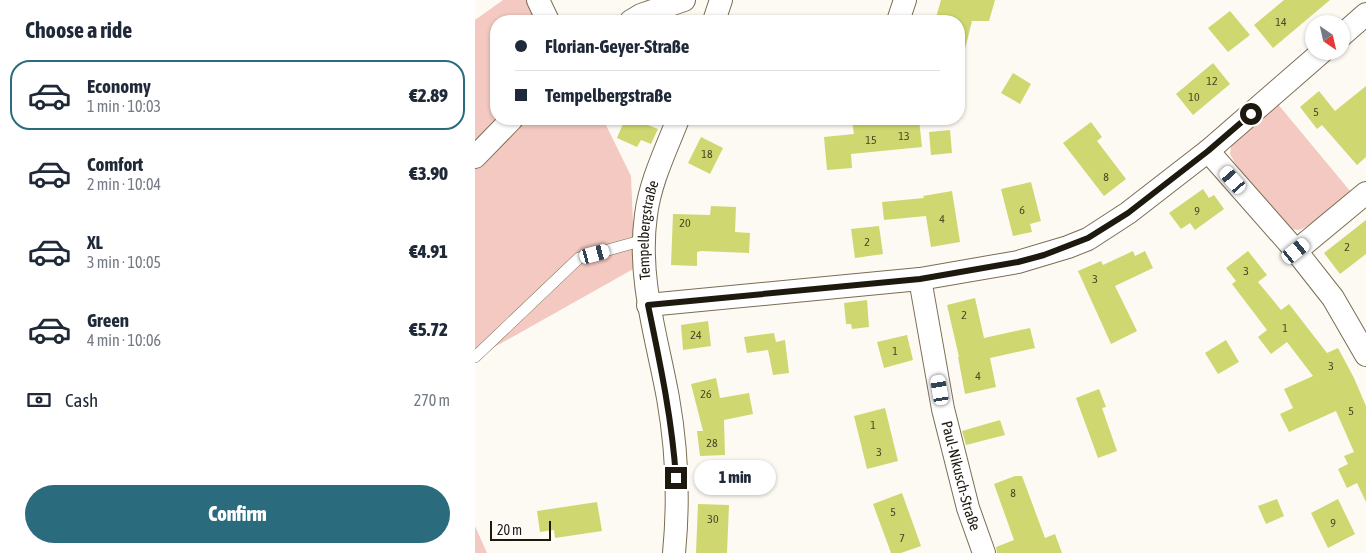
<!DOCTYPE html>
<meta charset="utf-8">
<style>
:root{--surface:#fff;--page:#f6f6f7;--text:#1f2937;--muted:#747a83;--line:#e0e1e3;--accent:#2a6b7e}
body{margin:0;font-family:"Asap Condensed",sans-serif;background:var(--page);color:var(--text);height:100vh;display:flex;flex-direction:column;font-size:19px;white-space:nowrap}
*{box-sizing:border-box;margin:0}
p{font-size:16px;color:var(--muted)}
.icon{flex:none;width:28px;height:28px;fill:none;stroke:currentColor;stroke-width:2;stroke-linecap:round;stroke-linejoin:round}
.map{position:relative;flex:1;overflow:hidden}
.sheet{display:flex;flex-direction:column;background:var(--surface);width:475px}
.sheet>*{flex:none}
.guide{position:absolute;left:15px;top:15px;width:475px;height:110px;border-radius:20px;box-shadow:0 1px 4px #0004;display:grid;align-content:center;height:110px;padding:0 25px;background:var(--surface)}
.needle{width:32px;rotate:146deg}
.controls{position:absolute;left:830px;top:15px;display:grid;gap:10px}
.controls a{display:grid;place-items:center;width:45px;height:45px;border-radius:50%;background:var(--surface);box-shadow:0 1px 4px #0004;font-size:25px}
.scale{position:absolute;left:15px;bottom:12px;width:61px;box-sizing:border-box;padding-left:5px;border:2px solid #1e190f;border-top:0;font-size:14px;line-height:18px;white-space:nowrap;color:#1e190f;-webkit-text-stroke:4px #fff;paint-order:stroke}
.end{position:absolute;width:22px;height:22px;margin:-11px;border:6px solid #1e190f;background:#fff;box-shadow:0 0 0 2px #fff}
.from{border-radius:50%}
.bubble{position:absolute;height:35px;border-radius:18px;background:var(--surface);box-shadow:0 1px 4px #0004;font-size:16px;font-weight:800;line-height:35px;text-align:center}
.car{position:absolute;width:15px;height:30px;margin:-15px -8px;border-radius:6px;box-shadow:0 0 4px 1px #0007;background:linear-gradient(#fff 24%,#345 0 40%,#fff 0 76%,#345 0 86%,#fff 0)}
.guide b{display:flex;align-items:center;gap:18px;height:48px;font-size:19px}
.guide b+b{border-top:1px solid var(--line)}
.guide i{width:12px;height:12px;background:var(--text)}
ul{padding:0;list-style:none}
li{display:flex;align-items:center;gap:15px;height:70px;margin:0 10px 8px;padding:0 15px;border:2px solid transparent;border-radius:20px}
li div{flex:1}
li b{display:block;font-size:19px}
li em{font-style:normal;font-weight:800}
li.selected{border-color:var(--accent)}
li>.icon{width:45px;height:45px;stroke-width:1.5}
h2{padding:0 25px;font-size:22px;line-height:60px}
.pay{display:flex;align-items:center;gap:12px;height:55px;padding:0 25px;font-size:19px}
.pay p{margin-inline-start:auto}
.action{display:flex;gap:10px;margin-top:auto;padding:10px 25px}
.action a{flex:1;height:58px;border-radius:30px;background:var(--accent);color:#fff;font-size:20px;font-weight:800;line-height:58px;text-align:center}
main{display:flex;flex:1;min-height:0}
.map>svg:first-child{display:block}
.green{fill:#f3c9c1}
.building{fill:#cfd770}
.lines{fill:none;stroke-linecap:round;stroke-linejoin:round}
.service-casing{stroke:#7a6d53;stroke-width:12}
.minor-casing{stroke:#7a6d53;stroke-width:24}
.service{stroke:#fff;stroke-width:11}
.minor{stroke:#fff;stroke-width:22}
.route{stroke:#1e190f;stroke-width:6}
.labels{text-anchor:middle;stroke-width:4.5;stroke-linejoin:round;paint-order:stroke}
.number-label{font-size:12px;fill:#4a4827}
.street-label{font-size:15px;fill:#1e190f;stroke:#fff}
</style>
<main>
<section class="sheet">
<h2>Choose a ride</h2>
<ul>
<li class="selected"><svg class="icon" aria-label="car" viewBox="0 0 24 24"><path d="M5 17H2v-5l4-1 3-4h7l3 4 3 1v5h-3M9 17h6M6 11h13"/><circle cx="7" cy="17" r="2"/><circle cx="17" cy="17" r="2"/></svg><div><b>Economy</b><p>1 min · 10:03</p></div><em>€2.89</em></li>
<li><svg class="icon" aria-label="car" viewBox="0 0 24 24"><path d="M5 17H2v-5l4-1 3-4h7l3 4 3 1v5h-3M9 17h6M6 11h13"/><circle cx="7" cy="17" r="2"/><circle cx="17" cy="17" r="2"/></svg><div><b>Comfort</b><p>2 min · 10:04</p></div><em>€3.90</em></li>
<li><svg class="icon" aria-label="car" viewBox="0 0 24 24"><path d="M5 17H2v-5l4-1 3-4h7l3 4 3 1v5h-3M9 17h6M6 11h13"/><circle cx="7" cy="17" r="2"/><circle cx="17" cy="17" r="2"/></svg><div><b>XL</b><p>3 min · 10:05</p></div><em>€4.91</em></li>
<li><svg class="icon" aria-label="car" viewBox="0 0 24 24"><path d="M5 17H2v-5l4-1 3-4h7l3 4 3 1v5h-3M9 17h6M6 11h13"/><circle cx="7" cy="17" r="2"/><circle cx="17" cy="17" r="2"/></svg><div><b>Green</b><p>4 min · 10:06</p></div><em>€5.72</em></li>
</ul>
<div class="pay"><svg class="icon" aria-label="cash" viewBox="0 0 24 24"><path d="M3 7h18v10H3z"/><circle cx="12" cy="12" r="2"/></svg>Cash<p>270 m</p></div>
<div class="action"><a>Confirm</a></div>
</section>
<div class="map">
<svg width="891" height="553" viewBox="0 0 891 553">
<rect width="100%" height="100%" fill="#fdfaf4"/>
<g class="green">
<path d="M28,0h40l11,21h-58v98h107l28,57 4,92 -160,90v-338z"/>
<path d="M802,103l73,88c-10,8 -41,38 -52,39 -6,0 -10,-3 -15,-6l-48,-61 -5,-9 2,-13z"/>
<path d="M0,526l12,27h-12z"/>
</g>
<g class="building">
<path d="M466,0h54l-6,21h-17l-8,32 -5,-1v-31h-24z"/>
<path d="M809,0h46l-57,48 -19,-23z"/>
<path d="M755,11l20,24 -22,17 -20,-24z"/>
<path d="M738,63l17,21 -37,31 -17,-21z"/>
<path d="M538,73l18,11 -11,20 -19,-11z"/>
<path d="M891,86v71l-9,8 -35,-40 -5,4 -17,-22 19,-16 16,20z"/>
<path d="M150,119h25l-2,6 10,4 -7,15 -10,-4 -4,7 -20,-9z"/>
<path d="M399,119h45l3,28 -71,7 1,14 -25,2 -3,-33 30,-3 -2,-13z"/>
<path d="M616,122l11,15 -5,4 29,38 -22,17 -41,-53z"/>
<path d="M475,130l2,23 -21,2 -2,-23z"/>
<path d="M226,137l22,11 -13,26 -22,-11z"/>
<path d="M556,182l10,39 -11,3 2,8 -19,4 -12,-47z"/>
<path d="M728,189l6,9 5,-3 10,14 -29,21 -5,-7 -9,6 -12,-16z"/>
<path d="M477,191l8,51 -29,5 -5,-31 -42,4 -2,-18 42,-4 -1,-2z"/>
<path d="M236,206l25,1 -1,25 15,1 -1,20 -48,-2 -4,1v14l-26,-1 2,-51 37,1z"/>
<path d="M891,220v34l-26,20 -16,-21z"/>
<path d="M404,226l4,28 -28,4 -4,-29z"/>
<path d="M658,251l2,5 10,-5 8,17 -38,18 22,45 -26,13 -33,-73 23,-10 2,4z"/>
<path d="M773,251l19,24 -9,7 23,28 8,-6 38,49 11,-5 16,30 12,28v96l-9,-19 -10,5 -9,-19 10,-5 -4,-8 10,-4 -18,-41 -47,21 -9,-18 13,-6 -9,-19 29,-13 -26,-34 -16,12 -13,-17 9,-7 -35,-46 4,-3 -10,-13z"/>
<path d="M500,298l9,40 46,-10 5,20 -45,10 6,29 -31,7 -7,-37h1l-12,-52z"/>
<path d="M392,300l2,27 -17,2 -1,-5h-5l-2,-21z"/>
<path d="M233,321l3,25 -28,4 -2,-25z"/>
<path d="M299,333l2,9 9,-2 4,33 -16,2 -5,-25 -21,3 -3,-16z"/>
<path d="M432,335l6,25 -29,8 -7,-26z"/>
<path d="M751,340l13,22 -21,12 -13,-21z"/>
<path d="M241,378l4,20 29,-5 4,21 -29,6 1,35 -25,1 -3,-25h6l-12,-47z"/>
<path d="M624,389l7,18 -4,1 15,43 -19,7 -22,-60z"/>
<path d="M410,408l13,53 -31,8 -13,-53z"/>
<path d="M525,420l5,15 -39,10 -4,-14z"/>
<path d="M540,476h7l23,62 10,-4 7,19h-65l-1,-6 18,-7 -20,-56z"/>
<path d="M427,493l19,53 -20,7h-10l-18,-49z"/>
<path d="M802,499l7,17 -18,8 -8,-18z"/>
<path d="M863,499l17,35 -27,14 -17,-35z"/>
<path d="M122,502l5,29 -47,7 -1,-8 -14,2 -3,-21z"/>
<path d="M223,504l31,1 -2,48h-31z"/>
</g>
<g class="lines">
<g class="service-casing">
<path id="service" d="M0,357l104,-99 65,-18"/>
</g>
<g class="minor-casing">
<g id="minor">
<path d="M63,0l10,21"/>
<path d="M156,21l10,-6 43,-15"/>
<path d="M239,21l7,-21"/>
<path d="M423,21l7,-21"/>
<path d="M866,36l25,-22"/>
<path d="M733,151l88,100 70,-58"/>
<path d="M0,157l37,-38"/>
<path d="M821,251l37,47 33,57"/>
<path id="s1" d="M445,279l23,130 25,99 16,45"/>
<path d="M173,305l272,-26 98,-17 50,-15 20,-8 40,-26 80,-62 115,-100"/>
<path id="s2" d="M199,553c5,-51 3,-104 -6,-155 -11,-61 -31,-120 -22,-183 4,-33 20,-65 32,-96"/>
</g>
</g>
<use href="#service" class="service"/>
<use href="#minor" class="minor"/>
</g>
<g class="lines">
<path class="route" d="M201,478c-4,-59 -16,-115 -28,-173l272,-26 98,-17 26,-7 44,-17 40,-25 80,-62 43,-37"/>
</g>
<g class="labels">
<g class="number-label">
<text x="806" y="26">14</text>
<text x="737" y="85">12</text>
<text x="719" y="101">10</text>
<text x="841" y="116">5</text>
<text x="429" y="140">13</text>
<text x="396" y="144">15</text>
<text x="232" y="158">18</text>
<text x="631" y="181">8</text>
<text x="547" y="214">6</text>
<text x="722" y="215">9</text>
<text x="467" y="223">4</text>
<text x="210" y="227">20</text>
<text x="392" y="246">2</text>
<text x="872" y="251">2</text>
<text x="771" y="275">3</text>
<text x="620" y="283">3</text>
<text x="489" y="319">2</text>
<text x="810" y="332">1</text>
<text x="221" y="339">24</text>
<text x="420" y="355">1</text>
<text x="856" y="370">3</text>
<text x="503" y="380">4</text>
<text x="231" y="398">26</text>
<text x="876" y="415">5</text>
<text x="398" y="429">1</text>
<text x="237" y="447">28</text>
<text x="404" y="456">3</text>
<text x="538" y="497">8</text>
<text x="418" y="516">5</text>
<text x="238" y="523">30</text>
<text x="858" y="527">9</text>
<text x="427" y="542">7</text>
</g>
<g class="street-label">
<text dy="5" stroke="none"><textPath href="#s2" startOffset="326">Tempelbergstraße</textPath></text>
<text dy="5" stroke="none"><textPath href="#s1" startOffset="201">Paul-Nikusch-Straße</textPath></text>
</g>
</g>
</svg>
<div class="controls">
<a><svg class="needle" viewBox="-14 -14 28 28"><path d="M0-13l5 13h-10z" fill="#e53935"/><path d="M0 13l5-13h-10z" fill="#747a83"/></svg></a>
</div>
<div class="scale">20 m</div>
<i class="end from" style="left:776px;top:114px"></i>
<i class="end" style="left:201px;top:478px"></i>
<div class="bubble" style="left:219px;top:460px;width:82px">1 min</div>
<i class="car" style="left:758px;top:180px;rotate:319deg"></i>
<i class="car" style="left:821px;top:251px;rotate:51deg"></i>
<i class="car" style="left:120px;top:254px;rotate:75deg"></i>
<i class="car" style="left:465px;top:390px;rotate:350deg"></i>
<div class="guide">
<b><i class="from"></i>Florian-Geyer-Straße</b>
<b><i></i>Tempelbergstraße</b>
</div>
</div>
</main>
